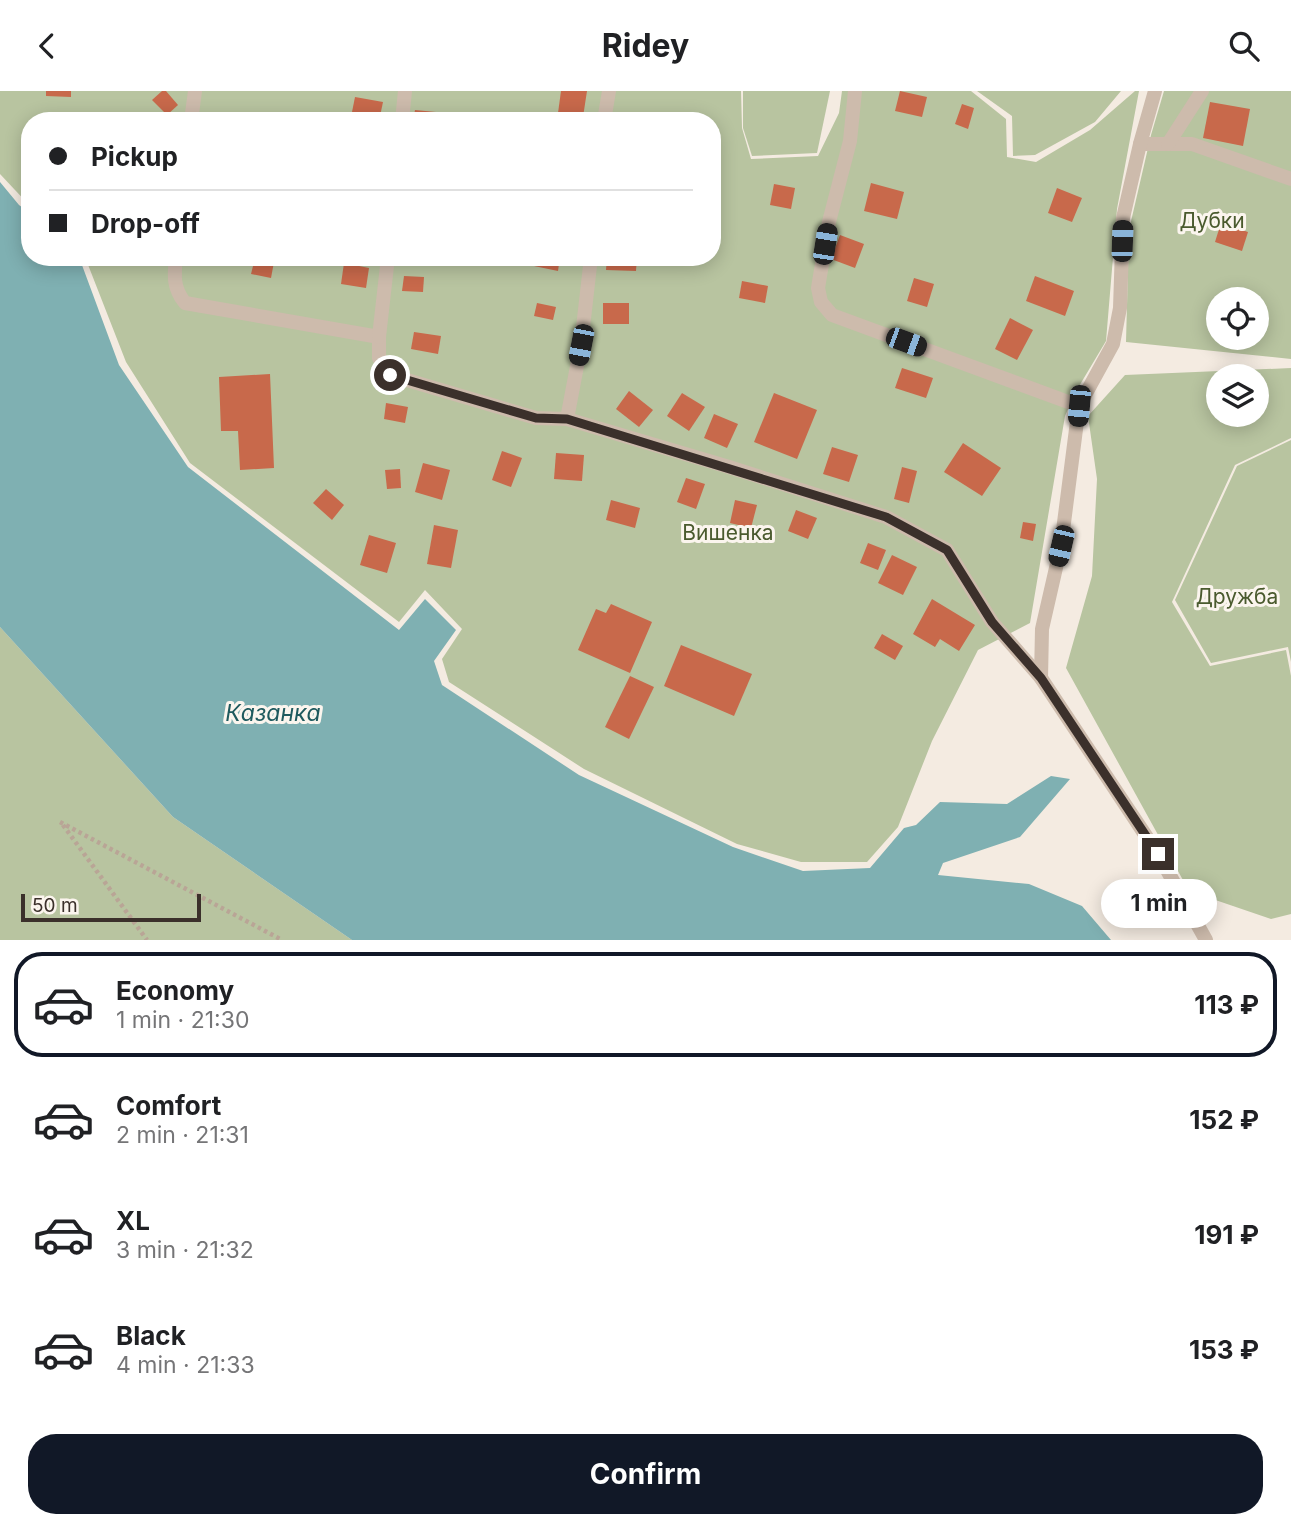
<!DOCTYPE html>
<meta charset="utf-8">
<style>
:root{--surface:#fff;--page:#f2f2f2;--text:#202124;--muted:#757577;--line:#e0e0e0;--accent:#111827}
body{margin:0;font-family:Inter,sans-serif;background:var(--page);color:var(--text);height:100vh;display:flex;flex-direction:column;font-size:26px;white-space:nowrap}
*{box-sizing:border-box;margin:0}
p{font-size:23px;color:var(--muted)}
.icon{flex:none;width:38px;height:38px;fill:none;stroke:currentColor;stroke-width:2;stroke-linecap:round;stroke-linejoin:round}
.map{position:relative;height:849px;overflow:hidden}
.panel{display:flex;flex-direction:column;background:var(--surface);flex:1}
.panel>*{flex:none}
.guide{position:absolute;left:21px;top:21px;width:700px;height:154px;border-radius:28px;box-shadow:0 4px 18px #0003;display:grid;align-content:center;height:154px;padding:0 28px;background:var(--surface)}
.fabs{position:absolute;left:1206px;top:196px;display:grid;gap:14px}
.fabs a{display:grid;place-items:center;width:63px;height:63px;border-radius:50%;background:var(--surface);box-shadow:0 4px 18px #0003;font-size:35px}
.scale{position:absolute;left:21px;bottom:18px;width:180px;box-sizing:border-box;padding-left:7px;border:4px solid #3b302b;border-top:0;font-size:19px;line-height:24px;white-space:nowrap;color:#3b302b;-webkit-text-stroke:5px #fbf5ee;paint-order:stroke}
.end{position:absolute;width:32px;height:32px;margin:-16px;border:9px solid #3b302b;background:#fff;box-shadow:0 0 0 4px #fff}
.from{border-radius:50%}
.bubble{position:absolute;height:49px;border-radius:24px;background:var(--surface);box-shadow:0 4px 18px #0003;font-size:23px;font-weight:700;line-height:49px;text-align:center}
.car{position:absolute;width:21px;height:42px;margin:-21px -10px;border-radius:9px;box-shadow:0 0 5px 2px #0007;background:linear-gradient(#222 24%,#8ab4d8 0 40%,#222 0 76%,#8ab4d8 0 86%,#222 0)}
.guide b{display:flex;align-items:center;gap:24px;height:66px;font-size:26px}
.guide b+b{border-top:2px solid var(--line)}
.guide i{width:18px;height:18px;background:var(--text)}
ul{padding:12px 0 0;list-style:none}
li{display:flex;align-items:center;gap:21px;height:105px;margin:0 14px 10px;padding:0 14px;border:4px solid transparent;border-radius:28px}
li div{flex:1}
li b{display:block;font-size:26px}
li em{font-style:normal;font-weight:700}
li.on{border-color:var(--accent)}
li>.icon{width:63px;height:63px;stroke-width:1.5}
.primary-button{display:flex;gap:14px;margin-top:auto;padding:14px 28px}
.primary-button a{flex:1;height:80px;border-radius:28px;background:var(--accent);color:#fff;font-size:28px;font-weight:700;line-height:80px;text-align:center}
header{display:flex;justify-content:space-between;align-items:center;height:91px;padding:0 28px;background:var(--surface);font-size:32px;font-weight:700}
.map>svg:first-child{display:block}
.green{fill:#b8c4a0;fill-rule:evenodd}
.water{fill:#7fb0b2}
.building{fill:#c8694b}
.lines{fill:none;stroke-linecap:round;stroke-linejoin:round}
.path{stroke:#b9a596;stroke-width:4.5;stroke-dasharray:3.5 3.5;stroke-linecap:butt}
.lane{stroke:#cdbbac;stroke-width:14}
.route{stroke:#3b302b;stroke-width:9}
.labels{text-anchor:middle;stroke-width:6;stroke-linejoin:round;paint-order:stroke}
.park-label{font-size:21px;fill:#4a5a2e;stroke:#fbf5ee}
.water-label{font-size:23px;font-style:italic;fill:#1f5a5e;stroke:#fbf5ee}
</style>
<header><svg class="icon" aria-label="back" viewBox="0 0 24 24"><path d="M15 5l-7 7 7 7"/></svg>Ridey<svg class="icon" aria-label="search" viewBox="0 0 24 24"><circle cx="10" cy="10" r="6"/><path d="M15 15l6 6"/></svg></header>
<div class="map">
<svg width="1291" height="849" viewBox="0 0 1291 849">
<rect width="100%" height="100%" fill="#f4ebe1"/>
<g class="green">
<path d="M0,0h741l1,37 9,31 67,-3 21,-43 3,-22h129l35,28 1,38 29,5 54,-32 45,-39h4l-22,118 -11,132 -31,52 -10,23 -35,207 -52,27 -46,91 -34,86 -31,35h-66l-64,-18 -153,-75 -135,-87 -7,-23 20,-30 -37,-39 -26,32 -209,-159 -64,-101 -41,-105h627v-136h-682v85l-30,-32z"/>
<path d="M743,0h87l-13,62 -65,3 -9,-28z"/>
<path d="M977,0h144l-26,31 -60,33 -22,1 -1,-40z"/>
<path d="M1164,0h127v268l-165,-17 3,-112 22,-95zM1218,208h38v39h-38z"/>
<path d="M1291,277v70l-56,27 -63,137 38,64 76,-16 5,26v238l-20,5 -82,-28 -123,-223 26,-92 5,-97 -9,-63 37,-41zM1218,285h38v39h-38z"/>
<path d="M1291,349v222l-3,-15 -77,16 -36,-63 62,-134z"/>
<path d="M0,536l173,190 179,123h-352z"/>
</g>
<path class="water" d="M0,91l19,23 11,8v44h49l40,108 69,102 211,163 26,-31 31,31 -22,31 8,24 137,90 154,72 70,24 67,-3 34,-40 12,-3 24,-23 67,2 44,-28 19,3 -50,58 -77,26 -5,12 91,9 53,22 29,34h-759l-179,-123 -173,-190z"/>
<g class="building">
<path d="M46,0h25v6l-25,-1z"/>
<path d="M162,0h4l12,14 -11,10 -15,-15z"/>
<path d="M561,0h26l-4,26 -25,-4z"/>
<path d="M900,0l27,6 -5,20 -27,-6z"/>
<path d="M355,6l28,5 -4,19 -28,-4z"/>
<path d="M1210,11l40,7 -7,37 -40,-8z"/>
<path d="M962,13l12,4 -6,21 -13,-5z"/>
<path d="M415,19l21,2 -1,9h-22z"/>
<path d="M871,92l33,9 -7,27 -33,-8z"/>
<path d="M774,93l21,4 -4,21 -21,-4z"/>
<path d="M1057,97l25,10 -10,24 -24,-9z"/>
<path d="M1221,132l27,9 -6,19 -27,-9z"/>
<path d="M840,144l24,9 -9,24 -24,-9z"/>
<path d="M536,166h24l-2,14 -24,-5z"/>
<path d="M607,166h30l-1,14 -30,-1z"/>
<path d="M255,167l19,4 -3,16 -20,-4z"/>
<path d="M344,172l25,5 -3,20 -25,-4z"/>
<path d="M404,185l20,1 -1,15 -21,-1z"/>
<path d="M1035,185l39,15 -9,25 -39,-15z"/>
<path d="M914,187l20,6 -7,23 -20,-6z"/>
<path d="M742,190l26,5 -3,17 -26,-5z"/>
<path d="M537,212l19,4 -3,13 -19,-4z"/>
<rect x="603" y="212" width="26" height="21"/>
<path d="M1010,227l23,12 -16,30 -22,-11z"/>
<path d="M414,241l27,4 -3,18 -27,-5z"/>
<path d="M902,277l31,10 -7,20 -31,-10z"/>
<path d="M270,283l4,94 -34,2 -2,-39h-17l-2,-54z"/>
<path d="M629,300l24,19 -14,17 -23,-18z"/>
<path d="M682,302l23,14 -16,24 -22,-15z"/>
<path d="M774,302l43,17 -20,49 -43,-17z"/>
<path d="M386,312l22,4 -3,16 -21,-4z"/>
<path d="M714,323l24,10 -11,24 -23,-10z"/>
<path d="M963,352l38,25 -19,28 -38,-24z"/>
<path d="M832,356l26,8 -9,27 -26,-8z"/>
<path d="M502,360l20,7 -11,29 -19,-7z"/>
<path d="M556,362l28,2 -2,26 -28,-2z"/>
<path d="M423,372l27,7 -8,30 -27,-8z"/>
<path d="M902,376l15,4 -8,32 -15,-4z"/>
<path d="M400,378l1,19 -14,1 -2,-19z"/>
<path d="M686,387l19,6 -9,25 -19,-7z"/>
<path d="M326,398l18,16 -12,15 -19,-17z"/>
<path d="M611,409l29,8 -5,20 -29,-8z"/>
<path d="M735,409l22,5 -6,23 -21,-5z"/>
<path d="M796,419l21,8 -9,21 -20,-8z"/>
<path d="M1023,431l13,2 -3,17 -13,-3z"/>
<path d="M434,434l24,5 -7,38 -24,-4z"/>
<path d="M369,444l27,8 -9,30 -27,-8z"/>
<path d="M868,452l18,7 -8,20 -18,-7z"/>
<path d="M892,464l25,12 -14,28 -25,-12z"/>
<path d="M932,508l43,26 -16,26 -19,-12 -5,8 -22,-13z"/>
<path d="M611,513l41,18 -22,51 -52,-23 18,-41 10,4z"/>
<path d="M882,543l21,12 -8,14 -21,-12z"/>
<path d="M681,554l71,29 -18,42 -70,-30z"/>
<path d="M630,585l24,11 -25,52 -24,-12z"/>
</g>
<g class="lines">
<g class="path">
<path d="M60,731l222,118"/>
<path d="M63,734l84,115"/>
</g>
<g class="lane">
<path d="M855,0l-5,50 -21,81 -11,66 3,14 11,13 247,91"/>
<path d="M191,30l4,-30"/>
<path d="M402,30l3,-30"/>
<path d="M604,30l5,-30"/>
<path d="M1140,53h52l99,35"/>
<path d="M1168,53l34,-53"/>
<path d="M176,166c-2,19 -3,31 9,46l194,34v21l11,17 146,43 31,1 162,48 157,50 61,33 45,72 49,56 117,176 48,86"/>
<path d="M379,246l9,-80"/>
<path d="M567,328l14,-74 10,-88"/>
<path d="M1041,587l1,-49 19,-83 18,-140 34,-62 7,-36 3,-90 17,-74 15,-53"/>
</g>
</g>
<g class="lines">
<path class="route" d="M390,284l146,43 31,1 319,98 61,33 45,72 49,56 117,176"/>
</g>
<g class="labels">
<g class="park-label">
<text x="1212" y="137">Дубки</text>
<text x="728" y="449">Вишенка</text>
<text x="1237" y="513">Дружба</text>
</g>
<g class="water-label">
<text x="273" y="630">Казанка</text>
</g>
</g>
</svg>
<div class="fabs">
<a><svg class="icon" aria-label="locate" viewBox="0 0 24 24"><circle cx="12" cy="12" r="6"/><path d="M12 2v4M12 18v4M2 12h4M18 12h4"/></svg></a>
<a><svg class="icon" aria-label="layers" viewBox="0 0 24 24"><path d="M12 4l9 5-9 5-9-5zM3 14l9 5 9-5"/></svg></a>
</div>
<div class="scale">50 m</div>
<i class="end from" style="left:390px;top:284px"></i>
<i class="end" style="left:1158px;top:763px"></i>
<div class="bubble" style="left:1101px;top:788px;width:116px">1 min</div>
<i class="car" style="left:1122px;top:150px;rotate:2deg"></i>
<i class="car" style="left:825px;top:153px;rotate:9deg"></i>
<i class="car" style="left:906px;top:251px;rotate:110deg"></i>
<i class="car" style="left:581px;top:254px;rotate:191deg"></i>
<i class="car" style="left:1079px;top:315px;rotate:185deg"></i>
<i class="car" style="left:1061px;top:455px;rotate:193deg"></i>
<div class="guide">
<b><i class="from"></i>Pickup</b>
<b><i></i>Drop-off</b>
</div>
</div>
<section class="panel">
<ul>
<li class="on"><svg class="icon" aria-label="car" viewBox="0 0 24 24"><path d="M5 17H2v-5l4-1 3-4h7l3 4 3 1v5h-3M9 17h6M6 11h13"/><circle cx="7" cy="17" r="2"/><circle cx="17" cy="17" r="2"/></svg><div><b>Economy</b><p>1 min · 21:30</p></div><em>113 ₽</em></li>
<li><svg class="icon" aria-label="car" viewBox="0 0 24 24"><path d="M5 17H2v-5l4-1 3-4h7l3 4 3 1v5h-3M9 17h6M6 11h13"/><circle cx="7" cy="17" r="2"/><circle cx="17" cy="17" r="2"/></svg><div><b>Comfort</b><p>2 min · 21:31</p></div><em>152 ₽</em></li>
<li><svg class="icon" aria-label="car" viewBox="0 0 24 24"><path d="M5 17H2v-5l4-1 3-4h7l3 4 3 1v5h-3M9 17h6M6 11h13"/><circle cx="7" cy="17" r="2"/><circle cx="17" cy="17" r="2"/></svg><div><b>XL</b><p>3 min · 21:32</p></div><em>191 ₽</em></li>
<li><svg class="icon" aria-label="car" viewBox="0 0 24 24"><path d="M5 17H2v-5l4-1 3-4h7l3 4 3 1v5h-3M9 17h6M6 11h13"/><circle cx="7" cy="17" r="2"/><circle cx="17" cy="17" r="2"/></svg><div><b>Black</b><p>4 min · 21:33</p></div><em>153 ₽</em></li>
</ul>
<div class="primary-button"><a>Confirm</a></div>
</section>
